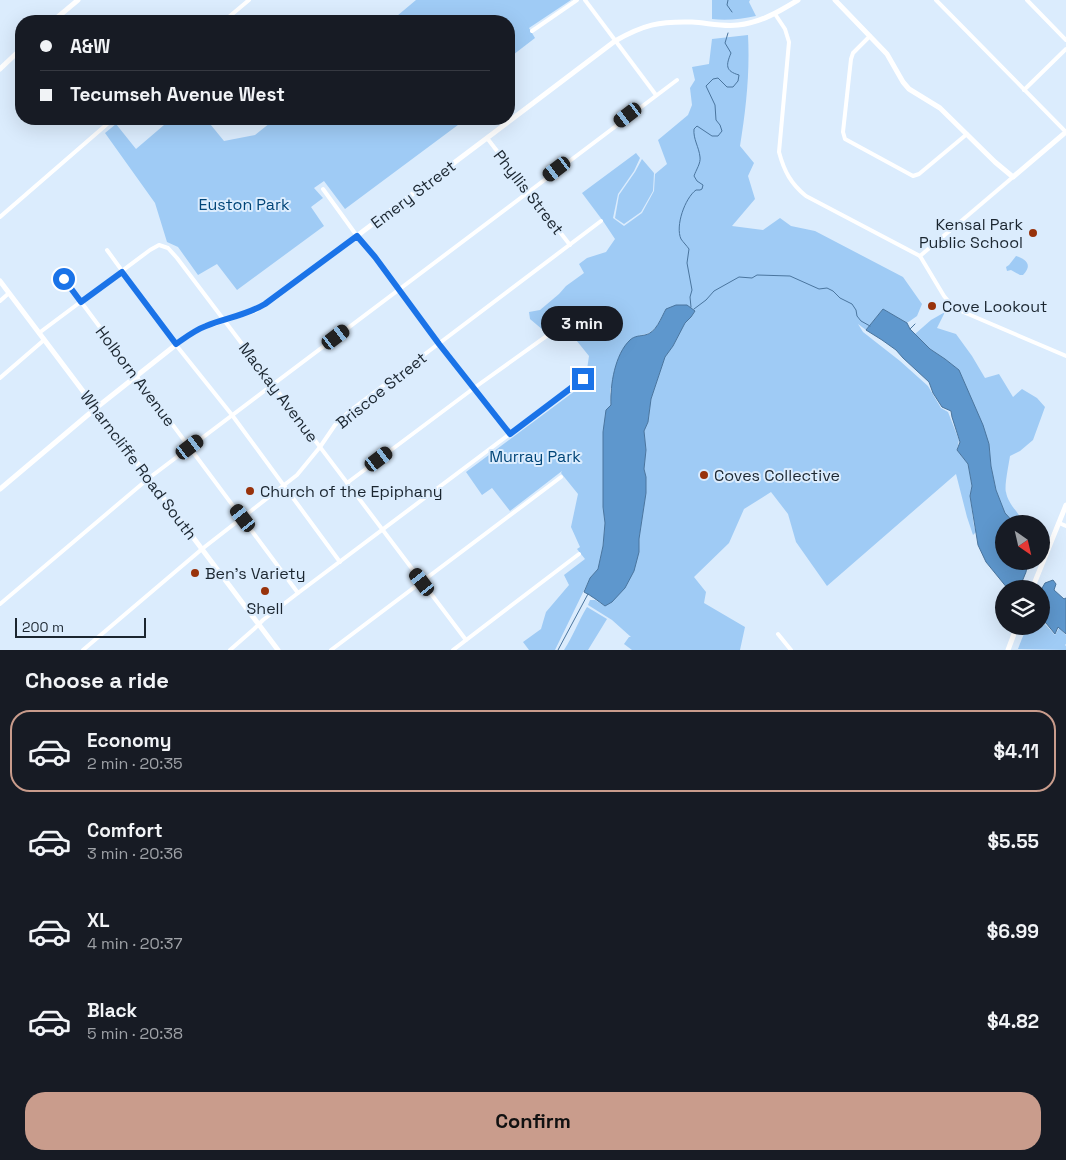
<!DOCTYPE html>
<meta charset="utf-8">
<style>
:root{--surface:#171b24;--page:#242831;--text:#f1f3f6;--muted:#9ea1a6;--line:#363941;--accent:#c99c8c}
body{margin:0;font-family:"Space Grotesk",sans-serif;background:var(--page);color:var(--text);height:100vh;display:flex;flex-direction:column;font-size:19px;white-space:nowrap}
*{box-sizing:border-box;margin:0}
p{font-size:16px;color:var(--muted)}
.icon{flex:none;width:28px;height:28px;fill:none;stroke:currentColor;stroke-width:2;stroke-linecap:round;stroke-linejoin:round}
.map{position:relative;height:650px;overflow:hidden}
.side{display:flex;flex-direction:column;background:var(--surface);flex:1}
.side>*{flex:none}
.top-card{position:absolute;left:15px;top:15px;width:500px;height:110px;border-radius:20px;box-shadow:0 5px 20px #0002;display:grid;align-content:center;height:110px;padding:0 25px;background:var(--surface)}
.needle{width:32px;rotate:146deg}
.tools{position:absolute;left:995px;top:515px;display:grid;gap:10px}
.tools a{display:grid;place-items:center;width:55px;height:55px;border-radius:50%;background:var(--surface);box-shadow:0 5px 20px #0002;font-size:25px}
.scale{position:absolute;left:15px;bottom:12px;width:131px;box-sizing:border-box;padding-left:5px;border:2px solid #1b2630;border-top:0;font-size:14px;line-height:18px;white-space:nowrap;color:#1b2630;-webkit-text-stroke:4px #dbecfd;paint-order:stroke}
.end{position:absolute;width:22px;height:22px;margin:-11px;border:6px solid #1a73e8;background:#fff;box-shadow:0 0 0 2px #fff}
.from{border-radius:50%}
.bubble{position:absolute;height:35px;border-radius:18px;background:var(--surface);box-shadow:0 5px 20px #0002;font-size:16px;font-weight:800;line-height:35px;text-align:center}
.car{position:absolute;width:15px;height:30px;margin:-15px -8px;border-radius:6px;box-shadow:0 0 4px 1px #0007;background:linear-gradient(#222 24%,#8ab4d8 0 40%,#222 0 76%,#8ab4d8 0 86%,#222 0)}
.top-card b{display:flex;align-items:center;gap:18px;height:48px;font-size:19px}
.top-card b+b{border-top:1px solid var(--line)}
.top-card i{width:12px;height:12px;background:var(--text)}
ul{padding:0;list-style:none}
li{display:flex;align-items:center;gap:15px;height:82px;margin:0 10px 8px;padding:0 15px;border:2px solid transparent;border-radius:20px}
li div{flex:1}
li b{display:block;font-size:19px}
li em{font-style:normal;font-weight:800}
li.on{border-color:var(--accent)}
li>.icon{width:45px;height:45px;stroke-width:1.5}
h2{padding:0 25px;font-size:22px;line-height:60px}
.primary-button{display:flex;gap:10px;margin-top:auto;padding:10px 25px}
.primary-button a{flex:1;height:58px;border-radius:20px;background:var(--accent);color:#111;font-size:20px;font-weight:800;line-height:58px;text-align:center}
.map>svg:first-child{display:block}
.green{fill:#9fcbf5}
.water{fill:#5e97cd;stroke:#4a759e}
.lines{fill:none;stroke-linecap:round;stroke-linejoin:round}
.stream{stroke:#4a759e;stroke-width:1}
.street{stroke:#fff;stroke-width:4}
.secondary{stroke:#fff;stroke-width:5}
.route{stroke:#1a73e8;stroke-width:6}
.poi-dot{fill:#98320b;stroke:#dbecfd;stroke-width:2}
.labels{text-anchor:middle;stroke-width:4;stroke-linejoin:round;paint-order:stroke}
.street-label{font-size:16px;fill:#1b2630;stroke:#dbecfd}
.park-label{font-size:16px;fill:#004578;stroke:#dbecfd}
.poi-label{font-size:16px;fill:#1b2630;stroke:#dbecfd;text-anchor:start}
</style>
<div class="map">
<svg width="1066" height="650" viewBox="0 0 1066 650">
<rect width="100%" height="100%" fill="#dbecfd"/>
<g class="green">
<path d="M416,0h155l-42,28 6,10 -26,20v-37h-118z"/>
<path d="M712,0h38l-1,2 7,14c-15,3 -29,5 -44,3z"/>
<path d="M748,35c2,38 -2,74 -8,111l14,17 -6,13 7,23 -23,27 31,4 17,-12 11,8 24,5 88,46 19,27 -5,12 -10,7 -24,-14 -17,21 -8,-6 5,8 37,29 28,25 13,22 7,4 11,28 -2,10 11,14 4,23 -2,9 4,30 2,6 -3,3 -6,-18 -11,-43 -129,112 -31,-44 -8,-28 -17,-22 -27,17 -15,34 -35,34 12,15 -2,11 41,24 -5,23h-108l-8,-6 5,-7h2l-19,-17 -24,-15 2,-5h5l10,6 34,-54v-13l7,-46v-16l-2,-8 2,-19 -2,-19 4,-9 3,-23 14,-42 8,-11 12,-23 6,-6 4,-6 -29,-2c-6,11 -11,26 -26,26l-20,19 -10,37 1,14 -8,27v75l2,16 -2,23 -5,23 -8,9 -35,72h-26l-6,-8 18,-13 5,-17 23,-27 -5,-10 21,-16 -8,-10 3,-2 -9,-20 7,-33 -17,-21 1,-2 -52,40 -18,-23 -10,7 -16,-23 121,-90 -1,-6 3,-20 -25,-31 -21,5 -13,-11 -1,-7 11,-2 19,-16 7,-8 18,-13 -5,-9 8,-6 19,-6 9,-13 -12,-18 -21,-28 54,-40 4,5 -6,13 -16,23 -5,24 11,8 18,-13 12,-22 1,-17 12,-10 -9,-24 30,-25 4,-10 -2,-17 5,-8 -3,-13 17,-3 3,-25z"/>
<path d="M171,119h35l18,22 31,-6 20,-16h191l-121,90 -21,-28 -10,7 9,10 -12,9 13,19 -87,64 -20,-26 -19,11 -20,-28 -11,-5 -12,-39 -50,-70 11,-9 20,25z"/>
<path d="M642,159l12,14 -1,18 -12,21 -17,12 -9,-6 4,-23 16,-23z"/>
<path d="M1016,256c10,3 17,9 7,19h-3l-9,-5 -4,1 -1,-4 3,-2z"/>
<path d="M945,312l-8,16 19,6 16,22 13,22 14,-4 14,23 9,-8 15,9 8,9 -12,33 -13,11 -10,5c-1,7 -6,31 -4,36 2,13 14,21 18,32h-9l-10,-11 -9,-23 -5,-24 -2,-22 -30,-74 -14,-11 -15,-10 -15,-15 16,-14z"/>
<path d="M587,607l20,12 -19,31h-24c9,-14 14,-28 23,-43z"/>
<path d="M1041,622l4,2 10,11 4,-7 7,7v9l-1,1 1,1v4l-48,-1c6,-14 6,-23 23,-23z"/>
</g>
<g class="water">
<path d="M676,305h11l8,6 -4,6 -6,6 -12,23 -8,11 -14,42 -3,23 -4,9 2,19 -2,19 2,8v16l-7,46v13l-5,19 -9,17 -13,14 -7,4c-7,-5 -13,-10 -21,-14l6,-14 8,-9 5,-23 2,-23 -2,-16v-75l3,-22 5,-5c-1,-20 4,-51 19,-65 4,-4 10,-4 15,-5 11,-2 16,-17 21,-26z"/>
<path d="M883,309l24,14 3,6 20,20 15,10 14,11 24,55 6,19 2,22 5,24 9,23 10,11h-11v37h24l-2,11 -7,17h-11l-22,-27 -8,-17 -8,-49 2,-10 -4,-22 -11,-14 3,-8 -8,-25 -1,-6 -9,-4 -9,-14 -4,-11 -26,-24 -7,-8 -14,-10 -16,-10z"/>
<path d="M1053,580l3,4 -2,6 10,9 2,-1v36l-8,-7 -3,7 -9,-11 -5,-3v-30l4,-7z"/>
</g>
<g class="lines">
<g class="stream">
<path d="M728,0l-1,5 5,7"/>
<path d="M691,307l-1,-10 2,-7 -5,-27 2,-14c-2,-3 -6,-7 -8,-10 -6,-13 4,-41 15,-49h4l2,-1 1,-4 -6,-4 -3,-5c2,-6 7,-13 6,-19 -1,-10 -7,-18 -6,-28l3,-3 15,10h6l4,-5 -2,-6 -4,-5 -1,-15 -9,-19 7,-7 5,-1 9,9h6l5,-6 1,-6c-14,-4 -13,-10 -8,-22l-6,-10 3,-10"/>
<path d="M694,309l12,-9 8,-9 25,-14 13,1 5,-3 33,1 29,13 8,-1 6,3 7,7 12,6 4,6 1,6 4,5 9,5"/>
<path d="M910,329l5,-5"/>
<path d="M558,650l30,-56"/>
</g>
<g class="street">
<path d="M585,0l71,95"/>
<path d="M936,0l130,132"/>
<path d="M1027,0l39,40"/>
<path d="M775,14l10,15 4,13 -10,110c5,19 12,32 27,44l114,60"/>
<path d="M224,21l25,-21"/>
<path d="M532,31l45,-31"/>
<path d="M870,36l-17,17 -2,6 -8,73 2,7 68,37 6,-2 48,-40"/>
<path d="M1024,90l42,-41"/>
<path d="M487,138l83,107"/>
<path d="M323,189l34,47 18,21 64,87 71,90"/>
<path d="M0,217l113,-98"/>
<path d="M107,250l69,95 56,70 108,147"/>
<path d="M920,256l24,40 10,12 112,48"/>
<path d="M920,256l93,-79"/>
<path d="M64,279l234,314"/>
<path d="M0,301l9,-8"/>
<path d="M39,333l111,-83 9,-5 9,3 9,10 289,382"/>
<path d="M0,378l44,-38"/>
<path d="M347,483l127,-95 88,-63"/>
<path d="M1059,523l7,3"/>
<path d="M0,604l149,-126 528,-398"/>
<path d="M778,634l13,16"/>
<path d="M83,650l119,-101 95,-74 23,-28 15,-22 16,-15 250,-189"/>
<path d="M230,650l24,-21 9,-9 35,-27 285,-214"/>
<path d="M331,650l230,-173"/>
<path d="M453,650l126,-96"/>
</g>
<g class="secondary">
<path d="M835,0l52,54 16,28 6,7 31,19 55,54 18,15 53,-45"/>
<path d="M53,21l25,-21"/>
<path d="M0,69l21,-20"/>
<path d="M0,281l278,369"/>
<path d="M0,489l96,-81 91,-72 8,-5 12,-5 49,-16 17,-11 214,-161 128,-97c28,-16 44,-20 77,-19 16,1 31,5 46,3 22,-2 42,-14 60,-25"/>
<path d="M1032,589l34,-84"/>
<path d="M1008,650l9,-24"/>
</g>
</g>
<g class="lines">
<path class="route" d="M64,279l17,23 41,-30 54,72c10,-7 19,-14 30,-18 20,-8 41,-11 59,-22l92,-68 18,21 64,87 71,90 73,-55"/>
</g>
<g class="poi-dot">
<circle cx="1033" cy="233" r="5"/>
<circle cx="932" cy="306" r="5"/>
<circle cx="704" cy="475" r="5"/>
<circle cx="250" cy="491" r="5"/>
<circle cx="195" cy="573" r="5"/>
<circle cx="265" cy="591" r="5"/>
</g>
<g class="labels">
<g class="street-label">
<text transform="translate(529 192) rotate(52)" y="6">Phyllis Street</text>
<text transform="translate(413 194) rotate(-37)" y="6">Emery Street</text>
<text transform="translate(136 376) rotate(53)" y="6">Holborn Avenue</text>
<text transform="translate(381 390) rotate(-39)" y="6">Briscoe Street</text>
<text transform="translate(279 392) rotate(53)" y="6">Mackay Avenue</text>
<text transform="translate(139 465) rotate(53)" y="6">Wharncliffe Road South</text>
</g>
<g class="park-label">
<text x="244" y="210">Euston Park</text>
<text x="535" y="462">Murray Park</text>
</g>
<g class="poi-label">
<text x="1023" y="230" text-anchor="end">Kensal Park<tspan x="1023" dy="18">Public School</tspan></text>
<text x="942" y="312">Cove Lookout</text>
<text x="714" y="481">Coves Collective</text>
<text x="260" y="497">Church of the Epiphany</text>
<text x="205" y="579">Ben's Variety</text>
<text x="265" y="614" text-anchor="middle">Shell</text>
</g>
</g>
</svg>
<div class="tools">
<a><svg class="needle" viewBox="-14 -14 28 28"><path d="M0-13l5 13h-10z" fill="#e53935"/><path d="M0 13l5-13h-10z" fill="#9ea1a6"/></svg></a>
<a><svg class="icon" aria-label="layers" viewBox="0 0 24 24"><path d="M12 4l9 5-9 5-9-5zM3 14l9 5 9-5"/></svg></a>
</div>
<div class="scale">200 m</div>
<i class="end from" style="left:64px;top:279px"></i>
<i class="end" style="left:583px;top:379px"></i>
<div class="bubble" style="left:541px;top:306px;width:82px">3 min</div>
<i class="car" style="left:628px;top:115px;rotate:233deg"></i>
<i class="car" style="left:557px;top:169px;rotate:233deg"></i>
<i class="car" style="left:336px;top:337px;rotate:53deg"></i>
<i class="car" style="left:190px;top:447px;rotate:53deg"></i>
<i class="car" style="left:379px;top:459px;rotate:53deg"></i>
<i class="car" style="left:243px;top:518px;rotate:323deg"></i>
<i class="car" style="left:422px;top:582px;rotate:323deg"></i>
<div class="top-card">
<b><i class="from"></i>A&amp;W</b>
<b><i></i>Tecumseh Avenue West</b>
</div>
</div>
<section class="side">
<h2>Choose a ride</h2>
<ul>
<li class="on"><svg class="icon" aria-label="car" viewBox="0 0 24 24"><path d="M5 17H2v-5l4-1 3-4h7l3 4 3 1v5h-3M9 17h6M6 11h13"/><circle cx="7" cy="17" r="2"/><circle cx="17" cy="17" r="2"/></svg><div><b>Economy</b><p>2 min · 20:35</p></div><em>$4.11</em></li>
<li><svg class="icon" aria-label="car" viewBox="0 0 24 24"><path d="M5 17H2v-5l4-1 3-4h7l3 4 3 1v5h-3M9 17h6M6 11h13"/><circle cx="7" cy="17" r="2"/><circle cx="17" cy="17" r="2"/></svg><div><b>Comfort</b><p>3 min · 20:36</p></div><em>$5.55</em></li>
<li><svg class="icon" aria-label="car" viewBox="0 0 24 24"><path d="M5 17H2v-5l4-1 3-4h7l3 4 3 1v5h-3M9 17h6M6 11h13"/><circle cx="7" cy="17" r="2"/><circle cx="17" cy="17" r="2"/></svg><div><b>XL</b><p>4 min · 20:37</p></div><em>$6.99</em></li>
<li><svg class="icon" aria-label="car" viewBox="0 0 24 24"><path d="M5 17H2v-5l4-1 3-4h7l3 4 3 1v5h-3M9 17h6M6 11h13"/><circle cx="7" cy="17" r="2"/><circle cx="17" cy="17" r="2"/></svg><div><b>Black</b><p>5 min · 20:38</p></div><em>$4.82</em></li>
</ul>
<div class="primary-button"><a>Confirm</a></div>
</section>
